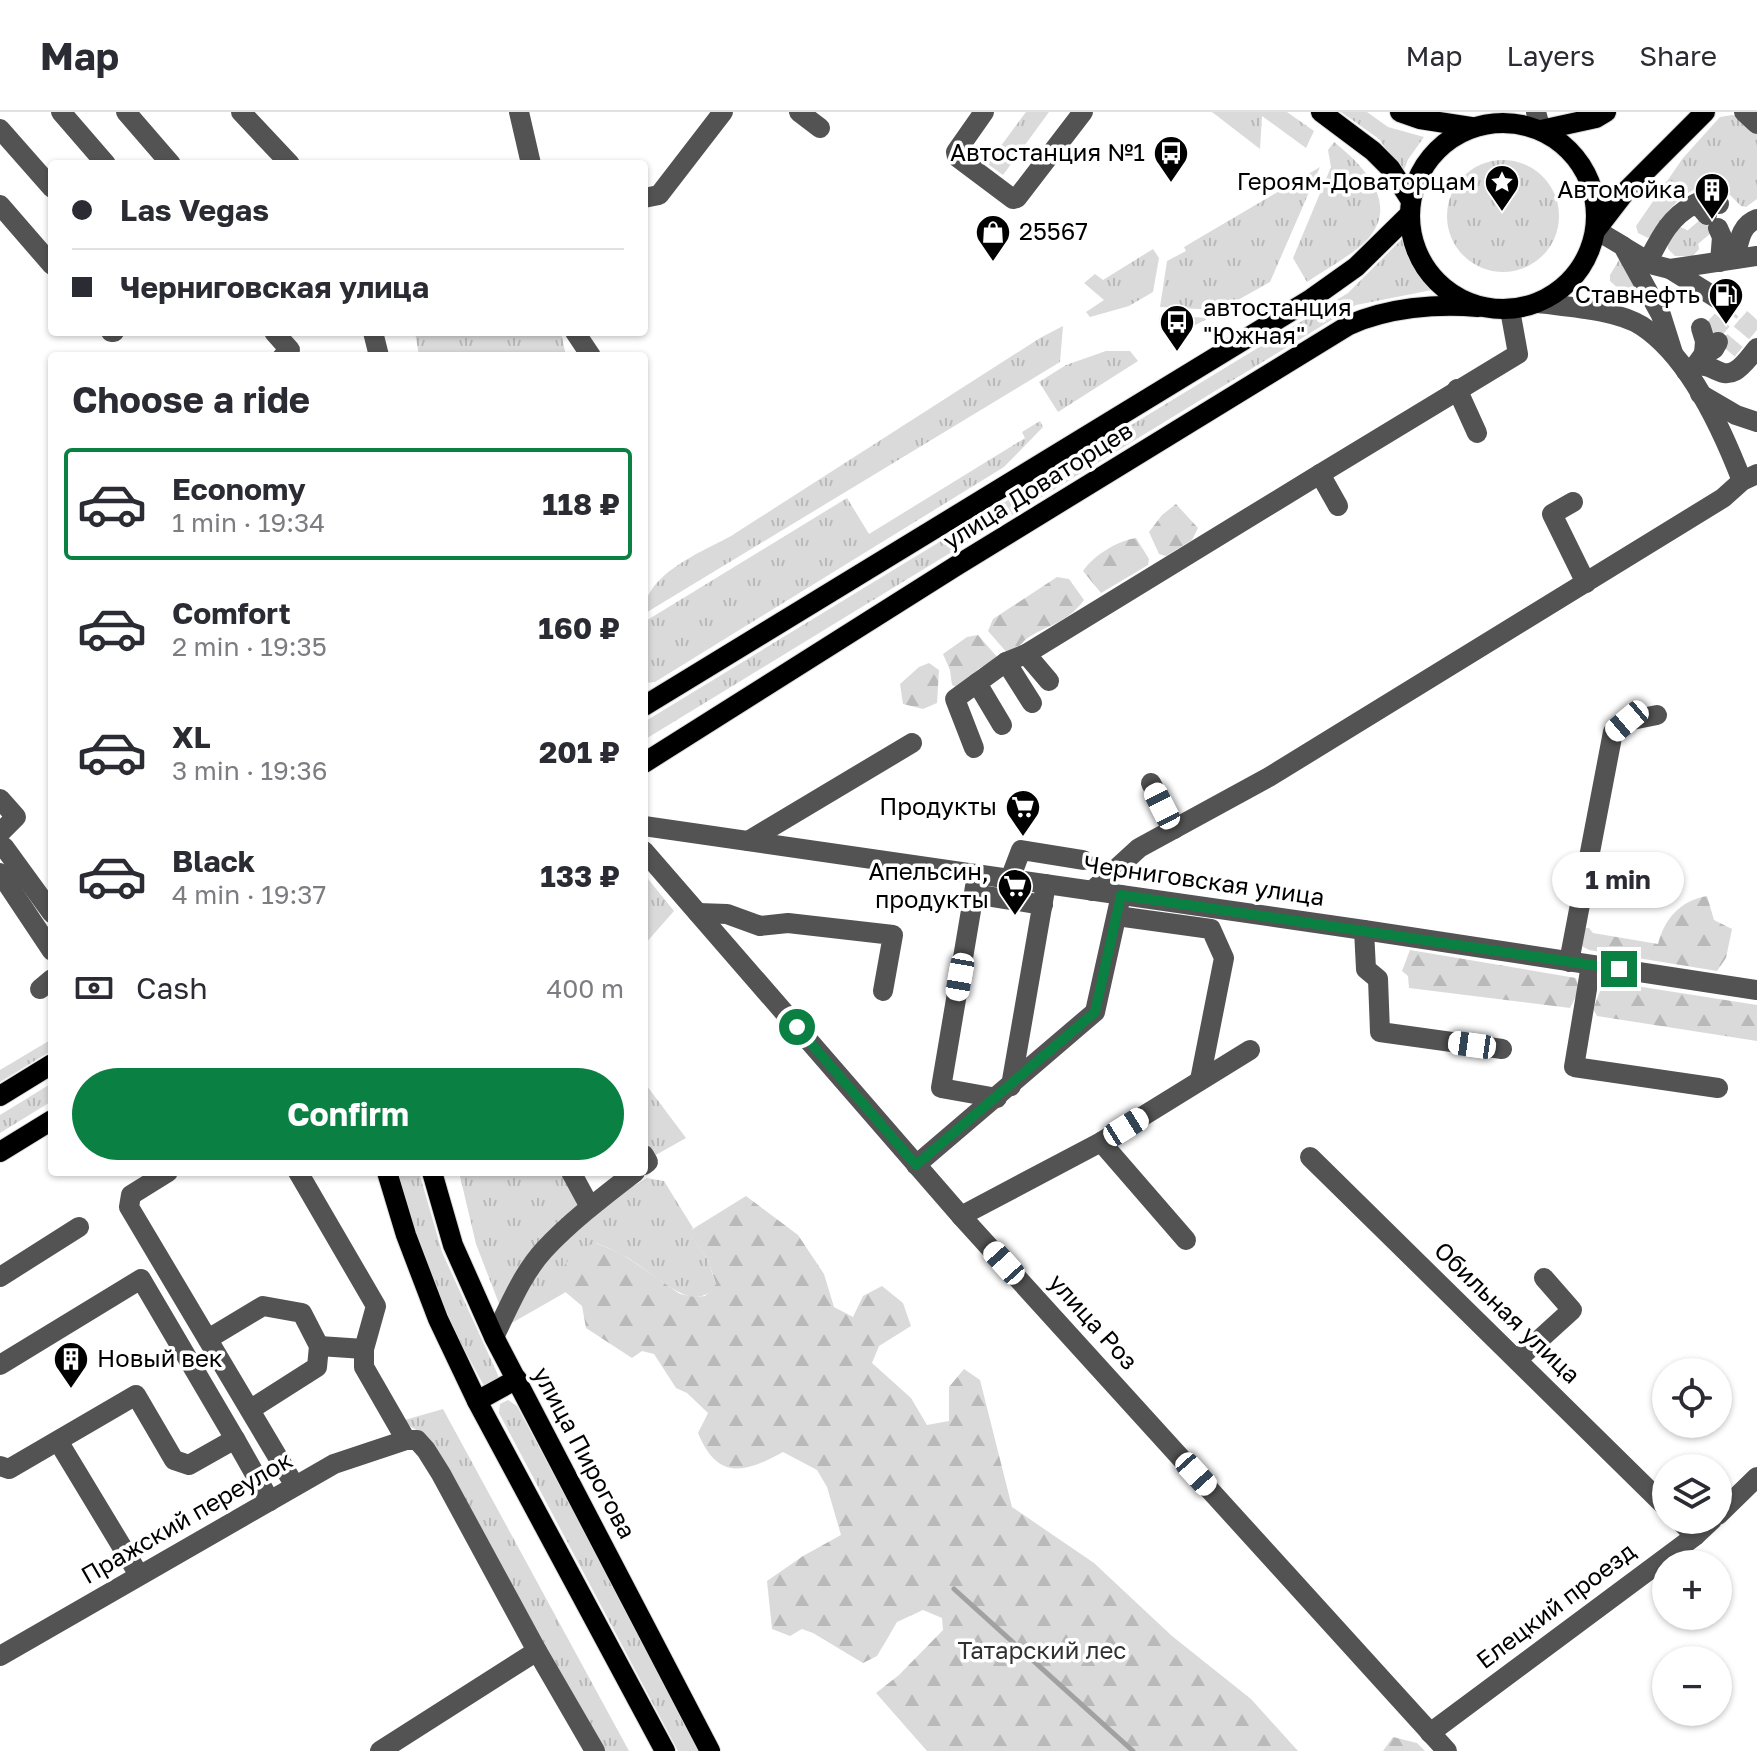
<!DOCTYPE html>
<meta charset="utf-8">
<style>
:root{--surface:#fff;--page:#f2f2f3;--text:#2b2b33;--muted:#7c7c81;--line:#e1e1e2;--accent:#0b8043}
body{margin:0;font-family:"Golos Text",sans-serif;background:var(--page);color:var(--text);height:100vh;display:flex;flex-direction:column;font-size:30px;white-space:nowrap}
*{box-sizing:border-box;margin:0}
p{font-size:26px;color:var(--muted)}
.icon{flex:none;width:44px;height:44px;fill:none;stroke:currentColor;stroke-width:2;stroke-linecap:round;stroke-linejoin:round}
.map{position:relative;flex:1;overflow:hidden}
.side{position:absolute;left:48px;top:240px;width:600px;height:824px;display:flex;flex-direction:column;background:var(--surface);border-radius:8px;box-shadow:0 2px 6px #0004}
.side>*{flex:none}
.banner{position:absolute;left:48px;top:48px;width:600px;height:176px;border-radius:8px;box-shadow:0 2px 6px #0004;display:grid;align-content:center;height:176px;padding:0 24px;background:var(--surface)}
.controls{position:absolute;left:1652px;top:1246px;display:grid;gap:16px}
.controls a{display:grid;place-items:center;width:80px;height:80px;border-radius:50%;background:var(--surface);box-shadow:0 2px 6px #0004;font-size:40px}
.end{position:absolute;width:36px;height:36px;margin:-18px;border:10px solid #0b8043;background:#fff;box-shadow:0 0 0 4px #fff}
.from{border-radius:50%}
.bubble{position:absolute;height:56px;border-radius:28px;background:var(--surface);box-shadow:0 2px 6px #0004;font-size:26px;font-weight:700;line-height:56px;text-align:center}
.car{position:absolute;width:24px;height:48px;margin:-24px -12px;border-radius:10px;box-shadow:0 0 6px 2px #0007;background:linear-gradient(#fff 24%,#345 0 40%,#fff 0 76%,#345 0 86%,#fff 0)}
.banner b{display:flex;align-items:center;gap:28px;height:76px;font-size:30px}
.banner b+b{border-top:2px solid var(--line)}
.banner i{width:20px;height:20px;background:var(--text)}
ul{padding:0;list-style:none}
li{display:flex;align-items:center;gap:24px;height:112px;margin:0 16px 12px;padding:0 8px;border:4px solid transparent;border-radius:8px}
li div{flex:1}
li b{display:block;font-size:30px}
li em{font-style:normal;font-weight:700}
li.current{border-color:var(--accent)}
li>.icon{width:72px;height:72px;stroke-width:1.5}
h2{padding:0 24px;font-size:36px;line-height:96px}
.pay{display:flex;align-items:center;gap:20px;height:88px;padding:0 24px;font-size:30px}
.pay p{margin-inline-start:auto}
.cta{display:flex;gap:16px;margin-top:auto;padding:16px 24px}
.cta a{flex:1;height:92px;border-radius:48px;background:var(--accent);color:#fff;font-size:32px;font-weight:700;line-height:92px;text-align:center}
header{display:flex;align-items:center;gap:48px;box-sizing:border-box;height:112px;padding:0 40px;background:var(--surface);border-bottom:2px solid var(--line)}
header strong{font-size:38px}
nav{display:flex;gap:44px;margin-inline-start:auto;font-size:28px}
.map>svg:first-child{display:block}
.grass{fill:url(#grass-tufts)}
.forest{fill:url(#forest-firs)}
.lines{fill:none;stroke-linecap:round;stroke-linejoin:round}
.stream{stroke:#a1a1a1;stroke-width:5}
.minor-tunnel{stroke:#d9d9d9;stroke-width:20;stroke-dasharray:20 10;stroke-linecap:butt}
.major-casing{stroke:#dbdbdb;stroke-width:22}
.minor{stroke:#535353;stroke-width:20}
.major{stroke:#000;stroke-width:20}
.route{stroke:#0b8043;stroke-width:10}
.labels{text-anchor:middle;stroke-width:7;stroke-linejoin:round;paint-order:stroke}
.poi-label{font-size:24px;fill:#000;stroke:#fff;text-anchor:end}
.street-label{font-size:24px;fill:#000;stroke:#fff}
.park-label{font-size:24px;fill:#313131;stroke:#fff}
</style>
<header>
<strong>Map</strong>
<nav><a>Map</a><a>Layers</a><a>Share</a></nav>
</header>
<div class="map">
<svg width="1757" height="1639" viewBox="0 0 1757 1639">
<defs>
<pattern id="grass-tufts" width="24" height="20" patternUnits="userSpaceOnUse" patternTransform="scale(2)"><rect width="24" height="20" fill="#dadada"/><path d="M3 7l-1-3M5 7V3M7 7l1-3M15 17l-1-3M17 17v-4M19 17l1-3" fill="none" stroke="#b9b9b9"/></pattern>
<pattern id="forest-firs" width="22" height="20" patternUnits="userSpaceOnUse" patternTransform="scale(2)"><rect width="22" height="20" fill="#dadada"/><path d="M5 1l3.5 6h-7zM16 11l3.5 6h-7z" fill="#b9b9b9"/></pattern>
</defs>
<rect width="100%" height="100%" fill="#fff"/>
<g class="grass">
<path d="M1026,0h23l-46,63 -14,-10v-3z"/>
<path d="M1212,0h75l27,19 -8,17 -44,-32 -2,33z"/>
<path d="M1341,0h26l21,15 36,10 -17,24 -4,12 -24,-34z"/>
<path d="M1732,3l9,2 16,15v67l-11,8 -5,-1 -22,-22c-22,-2 -43,16 -55,33 -5,8 -8,16 -16,21l-10,-5 -2,-7 47,-68 37,-41z"/>
<path d="M1334,30c30,24 68,63 31,100 -16,15 -39,27 -58,40l-14,-24 38,-91 -3,-17z"/>
<circle cx="1503" cy="104" r="56"/>
<path d="M1320,55l-50,115 -50,28 -60,-3 7,-46 19,-10 -2,-4z"/>
<path d="M1680,115c9,2 19,13 19,22l-6,7h-18l-7,-7v-6z"/>
<path d="M1403,126l4,17 25,35 -76,15 -712,435v-18l704,-429z"/>
<path d="M1153,137l6,9 -6,34 -24,14 -39,11 -4,-5 18,-12 -20,-17 11,-9 8,6z"/>
<path d="M1622,143l23,49 -15,-5 -20,-18v-6z"/>
<path d="M1160,203l49,3 -39,20 -11,-14z"/>
<path d="M1063,214l-3,36 -416,252c0,-40 58,-62 87,-78l309,-198z"/>
<path d="M415,220h146l5,24h-147z"/>
<path d="M1106,239h24l8,10 -80,51 -19,-30 27,-17z"/>
<path d="M1040,309l3,6 -39,40 -349,215 -11,1v-61l203,-124 22,36 156,-96 -3,-6z"/>
<path d="M644,762l30,37 -30,34z"/>
<path d="M52,927l-1,12 -51,31v-12z"/>
<path d="M644,970l42,56 -32,18 -10,-18z"/>
<path d="M52,971v18l-52,32v-18z"/>
<path d="M397,1060h22l23,80 56,123v5l-14,6 -42,-78 -18,-48z"/>
<path d="M459,1060h106l19,34 -81,108 -27,-70z"/>
<path d="M647,1066l17,3 29,47 -4,5 19,27 8,25c-6,7 -11,12 -21,12 -18,0 -53,-31 -70,-41 -9,-5 -19,-9 -29,-13l-39,41 9,8 -56,32 36,-68 50,-48z"/>
<path d="M508,1288l9,6 184,345h-23l-179,-338 1,-9z"/>
<path d="M443,1297l186,342h-25l-181,-317 -22,-13z"/>
</g>
<g class="forest">
<path d="M1176,392l22,24 -6,12 -26,16 -7,-2 -10,-22 13,-17z"/>
<path d="M1136,426l13,21 -1,6 -47,28 -18,-22c11,-16 34,-30 53,-33z"/>
<path d="M1057,465l12,2 15,21c-16,22 -34,24 -55,37 -8,5 -11,13 -20,18l-21,-24 5,-12z"/>
<path d="M978,523l20,23 -20,11 -9,13 -11,6 -6,-3 -2,-15 -7,-16 24,-17z"/>
<path d="M929,551l10,7 -2,33 -14,6 -20,-5 -3,-20 19,-17z"/>
<path d="M1707,784l7,24 18,9 -6,29 -9,13 -128,-21 -13,-7 3,-15h10l4,5 65,11c7,-26 22,-43 49,-48z"/>
<path d="M1410,838l166,28 3,12 -9,18 -161,-20 -1,-12 -6,-5z"/>
<path d="M1604,869l153,24v36l-160,-25 -4,-7z"/>
<path d="M746,1084l52,39 26,39 10,33 19,10 10,-21 19,-10 21,17 8,23 -32,20 -7,17 39,35 16,27 22,-4v-34l15,-18 16,11 32,127 82,56 78,73 79,63 47,52h-371l-51,-58 23,-18 44,-45 -1,-12 -19,-8 -26,12 -20,34 -14,7 -50,-30 -11,-4 -12,7 -18,-7 -5,-48 36,-25 38,-21 -14,-48 -10,-17 -34,-18c-38,21 -65,29 -85,-19l10,-20 -21,-20 -11,-5 -22,-34 -12,-3 -10,7 -46,-30 -4,-22 -25,-21c5,-22 17,-36 39,-42l26,11 58,40 15,3 10,-1 11,-12 -8,-24 -20,-28z"/>
<path d="M1393,1625l24,6 8,8h-42z"/>
</g>
<g class="lines">
<path class="stream" d="M954,1477l179,162"/>
<g class="minor-tunnel">
<path d="M1694,113l11,13"/>
<path d="M1718,187l30,26 -21,25"/>
<path d="M1709,223l22,-25"/>
</g>
<g class="major-casing">
<g id="major">
<path d="M1321,0l52,39 17,17 20,31"/>
<path d="M1400,0l20,7 51,8"/>
<circle cx="1503" cy="104" r="93"/>
<path d="M1541,18l55,-12 10,-6"/>
<path d="M1596,118l30,-39 79,-79"/>
<path d="M644,594l667,-407 45,-32 53,-52"/>
<path d="M644,651l312,-197 393,-241c38,-17 87,-22 129,-18"/>
<path d="M0,984l52,-32"/>
<path d="M0,1040l52,-32"/>
<path d="M387,1060l19,63 32,84 39,82 188,350"/>
<path d="M432,1060l21,73 41,92 216,414"/>
<path d="M477,1289l40,-22"/>
</g>
</g>
<g class="minor">
<path d="M61,0l45,52"/>
<path d="M126,0l45,52"/>
<path d="M241,0l49,52"/>
<path d="M519,0l12,52"/>
<path d="M799,0l21,16"/>
<path d="M984,0l-28,40 1,5 56,42 4,-1 66,-86"/>
<path d="M1536,0l5,18"/>
<path d="M1744,0l13,12"/>
<path d="M0,17l52,59"/>
<path d="M644,86l15,-3 64,-83"/>
<path d="M0,93l52,60"/>
<path d="M1693,93c11,-6 17,-11 26,-1"/>
<path d="M1718,116l4,9 -2,25"/>
<path d="M1596,118l27,16 38,69 12,38"/>
<path d="M1624,135l30,18 16,4 87,-13"/>
<path d="M1735,147c4,-17 5,-34 22,-40"/>
<path d="M1648,149c12,-23 22,-44 45,-56l8,3 6,7"/>
<path d="M1670,157l48,30"/>
<path d="M1539,191c30,4 78,7 103,23 48,32 80,103 100,155"/>
<path d="M1701,216l4,13 -1,13"/>
<path d="M111,220h3"/>
<path d="M274,220l16,18 -7,6"/>
<path d="M373,220l6,24"/>
<path d="M575,220l16,24"/>
<path d="M1696,253l8,-11 10,-5 4,-7"/>
<path d="M1686,259c25,-16 31,10 49,0 8,-4 16,-16 22,-23"/>
<path d="M1457,277l20,44"/>
<path d="M1700,282l36,21 21,7"/>
<path d="M1573,390l-21,12 34,69"/>
<path d="M1338,394l-18,-32 198,-120 -8,-44"/>
<path d="M1026,542l294,-180"/>
<path d="M1006,550l26,41"/>
<path d="M1002,613l-25,-42 29,-21 20,-8 23,27"/>
<path d="M974,636l-19,-49 22,-16"/>
<path d="M1151,671l23,46"/>
<path d="M0,687l16,18 -16,16"/>
<path d="M644,714l720,104 393,60"/>
<path d="M748,729l164,-98"/>
<path d="M0,734l4,1 48,66"/>
<path d="M644,739l317,365 486,535"/>
<path d="M0,761l52,78"/>
<path d="M977,763l-36,213 56,10"/>
<path d="M1010,767l11,-29 62,10"/>
<path d="M1092,779l47,-43 130,-71 454,-279 19,-17 15,-7"/>
<path d="M974,782l69,11"/>
<path d="M698,801l29,1 33,12 28,-3 105,12 -10,56"/>
<path d="M1117,804l94,13 13,29 -24,122"/>
<path d="M1364,818l2,39 12,10 2,53 122,17"/>
<path d="M1569,850l44,-230 14,-11 30,-6"/>
<path d="M1591,853l-17,102 144,21"/>
<path d="M40,877l12,-10"/>
<path d="M1011,974l35,-202"/>
<path d="M1101,1030l85,98"/>
<path d="M644,1043l4,7 -4,3"/>
<path d="M1310,1045l356,350"/>
<path d="M916,1053l179,-153 26,-117"/>
<path d="M168,1060l-37,23 -2,12 166,279"/>
<path d="M298,1060l78,134 -12,43v18l42,73"/>
<path d="M571,1060l19,35"/>
<path d="M961,1104l140,-74 149,-92"/>
<path d="M0,1165l79,-50"/>
<path d="M494,1225c15,-30 28,-63 50,-87 27,-29 60,-54 91,-78"/>
<path d="M208,1227l55,-33 39,7 17,33 -2,21 -66,42"/>
<path d="M319,1234l45,3"/>
<path d="M1518,1247l54,-49 -28,-32"/>
<path d="M0,1253l141,-86 94,160 -46,26 -15,-5 -38,-65 -127,74 -9,-3"/>
<path d="M235,1327l35,62"/>
<path d="M58,1329l81,134"/>
<path d="M1718,1403l39,-38"/>
<path d="M1679,1408l16,16"/>
<path d="M0,1544l334,-192 72,-24h11l9,10 15,24 96,177 58,100"/>
<path d="M1430,1621l265,-197 17,-16"/>
<path d="M380,1639l157,-100"/>
</g>
<use href="#major" class="major"/>
</g>
<g class="lines">
<path class="route" d="M797,915l119,138 179,-153 26,-117 498,74"/>
</g>
<defs>
<g id="bus-pin" transform="scale(1.8)"><path d="M0 17L-7.5 6A9.5 9.5 0 1 1 7.5 6Z" fill="#000" stroke="#fff"/><path d="M-5-6H5V4H4V6H2V4H-2V6H-4V4H-5ZM-3.5-4V0h7V-4ZM-3.5 1.2v1.5H-2V1.2ZM2 1.2v1.5H3.5V1.2Z" fill="#fff"/></g>
<g id="sight-pin" transform="scale(1.8)"><path d="M0 17L-7.5 6A9.5 9.5 0 1 1 7.5 6Z" fill="#000" stroke="#fff"/><path d="M0-6L1.8-2.2L6-1.7L2.9 1.2L3.7 5.4L0 3.3L-3.7 5.4L-2.9 1.2L-6-1.7L-1.8-2.2Z" fill="#fff"/></g>
<g id="building-pin" transform="scale(1.8)"><path d="M0 17L-7.5 6A9.5 9.5 0 1 1 7.5 6Z" fill="#000" stroke="#fff"/><path d="M-4-6H4V6H1V3H-1V6H-4ZM-2.5-4.3h1.7v1.8h-1.7ZM.8-4.3h1.7v1.8H.8ZM-2.5-1h1.7V.8h-1.7ZM.8-1h1.7V.8H.8Z" fill="#fff"/></g>
<g id="shop-pin" transform="scale(1.8)"><path d="M0 17L-7.5 6A9.5 9.5 0 1 1 7.5 6Z" fill="#000" stroke="#fff"/><path d="M-5-2.5h2.3a2.7 3.5 0 0 1 5.4 0H5L5.5 6h-11ZM-1.5-2.5h3a1.5 2.3 0 0 0-3 0Z" fill="#fff"/></g>
<g id="fuel-pin" transform="scale(1.8)"><path d="M0 17L-7.5 6A9.5 9.5 0 1 1 7.5 6Z" fill="#000" stroke="#fff"/><path d="M-5.5-6h7V0h2V4h1.3V-2.5L3-4.5l.8-.8L6-3V5H2.5V1h-1V6h-7ZM-4.2-4.7v3.2H.2V-4.7Z" fill="#fff"/></g>
<g id="supermarket-pin" transform="scale(1.8)"><path d="M0 17L-7.5 6A9.5 9.5 0 1 1 7.5 6Z" fill="#000" stroke="#fff"/><path d="M-6-5.5h2.5l.6 2H6L4.5 2H-2.5L-4.4-4H-6ZM-1.5 3.2a1.3 1.3 0 1 0 .1 0ZM3 3.2a1.3 1.3 0 1 0 .1 0Z" fill="#fff"/></g>
</defs>
<g fill-rule="evenodd">
<use href="#bus-pin" x="1171" y="41"/>
<use href="#sight-pin" x="1502" y="70"/>
<use href="#building-pin" x="1712" y="78"/>
<use href="#shop-pin" x="993" y="120"/>
<use href="#fuel-pin" x="1726" y="183"/>
<use href="#bus-pin" x="1177" y="210"/>
<use href="#supermarket-pin" x="1023" y="695"/>
<use href="#supermarket-pin" x="1015" y="774"/>
<use href="#building-pin" x="71" y="1247"/>
</g>
<g class="labels">
<g class="poi-label">
<text x="1145" y="49">Автостанция №1</text>
<text x="1476" y="78">Героям-Доваторцам</text>
<text x="1686" y="86">Автомойка</text>
<text x="1019" y="128" text-anchor="start">25567</text>
<text x="1700" y="191">Ставнефть</text>
<text x="1203" y="204" text-anchor="start">автостанция<tspan x="1203" dy="28">"Южная"</tspan></text>
<text x="997" y="703">Продукты</text>
<text x="989" y="768">Апельсин,<tspan x="989" dy="28">продукты</tspan></text>
<text x="97" y="1255" text-anchor="start">Новый век</text>
</g>
<g class="street-label">
<text transform="translate(1038 374) rotate(-32)" y="8">улица Доваторцев</text>
<text transform="translate(1204 769) rotate(8)" y="8">Черниговская улица</text>
<text transform="translate(1507 1201) rotate(44)" y="8">Обильная улица</text>
<text transform="translate(1093 1210) rotate(48)" y="8">улица Роз</text>
<text transform="translate(584 1341) rotate(62)" y="8">улица Пирогова</text>
<text transform="translate(187 1406) rotate(-30)" y="8">Пражский переулок</text>
<text transform="translate(1556 1494) rotate(-37)" y="8">Елецкий проезд</text>
</g>
<g class="park-label">
<text x="1042" y="1547">Татарский лес</text>
</g>
</g>
</svg>
<div class="controls">
<a><svg class="icon" aria-label="locate" viewBox="0 0 24 24"><circle cx="12" cy="12" r="6"/><path d="M12 2v4M12 18v4M2 12h4M18 12h4"/></svg></a>
<a><svg class="icon" aria-label="layers" viewBox="0 0 24 24"><path d="M12 4l9 5-9 5-9-5zM3 14l9 5 9-5"/></svg></a>
<a>+</a>
<a>−</a>
</div>
<i class="end from" style="left:797px;top:915px"></i>
<i class="end" style="left:1619px;top:857px"></i>
<div class="bubble" style="left:1552px;top:740px;width:132px">1 min</div>
<i class="car" style="left:1627px;top:609px;rotate:230deg"></i>
<i class="car" style="left:1162px;top:694px;rotate:333deg"></i>
<i class="car" style="left:960px;top:865px;rotate:190deg"></i>
<i class="car" style="left:1472px;top:933px;rotate:278deg"></i>
<i class="car" style="left:1126px;top:1015px;rotate:58deg"></i>
<i class="car" style="left:1004px;top:1151px;rotate:318deg"></i>
<i class="car" style="left:1196px;top:1362px;rotate:138deg"></i>
<div class="banner">
<b><i class="from"></i>Las Vegas</b>
<b><i></i>Черниговская улица</b>
</div>
<section class="side">
<h2>Choose a ride</h2>
<ul>
<li class="current"><svg class="icon" aria-label="car" viewBox="0 0 24 24"><path d="M5 17H2v-5l4-1 3-4h7l3 4 3 1v5h-3M9 17h6M6 11h13"/><circle cx="7" cy="17" r="2"/><circle cx="17" cy="17" r="2"/></svg><div><b>Economy</b><p>1 min · 19:34</p></div><em>118 ₽</em></li>
<li><svg class="icon" aria-label="car" viewBox="0 0 24 24"><path d="M5 17H2v-5l4-1 3-4h7l3 4 3 1v5h-3M9 17h6M6 11h13"/><circle cx="7" cy="17" r="2"/><circle cx="17" cy="17" r="2"/></svg><div><b>Comfort</b><p>2 min · 19:35</p></div><em>160 ₽</em></li>
<li><svg class="icon" aria-label="car" viewBox="0 0 24 24"><path d="M5 17H2v-5l4-1 3-4h7l3 4 3 1v5h-3M9 17h6M6 11h13"/><circle cx="7" cy="17" r="2"/><circle cx="17" cy="17" r="2"/></svg><div><b>XL</b><p>3 min · 19:36</p></div><em>201 ₽</em></li>
<li><svg class="icon" aria-label="car" viewBox="0 0 24 24"><path d="M5 17H2v-5l4-1 3-4h7l3 4 3 1v5h-3M9 17h6M6 11h13"/><circle cx="7" cy="17" r="2"/><circle cx="17" cy="17" r="2"/></svg><div><b>Black</b><p>4 min · 19:37</p></div><em>133 ₽</em></li>
</ul>
<div class="pay"><svg class="icon" aria-label="cash" viewBox="0 0 24 24"><path d="M3 7h18v10H3z"/><circle cx="12" cy="12" r="2"/></svg>Cash<p>400 m</p></div>
<div class="cta"><a>Confirm</a></div>
</section>
</div>
